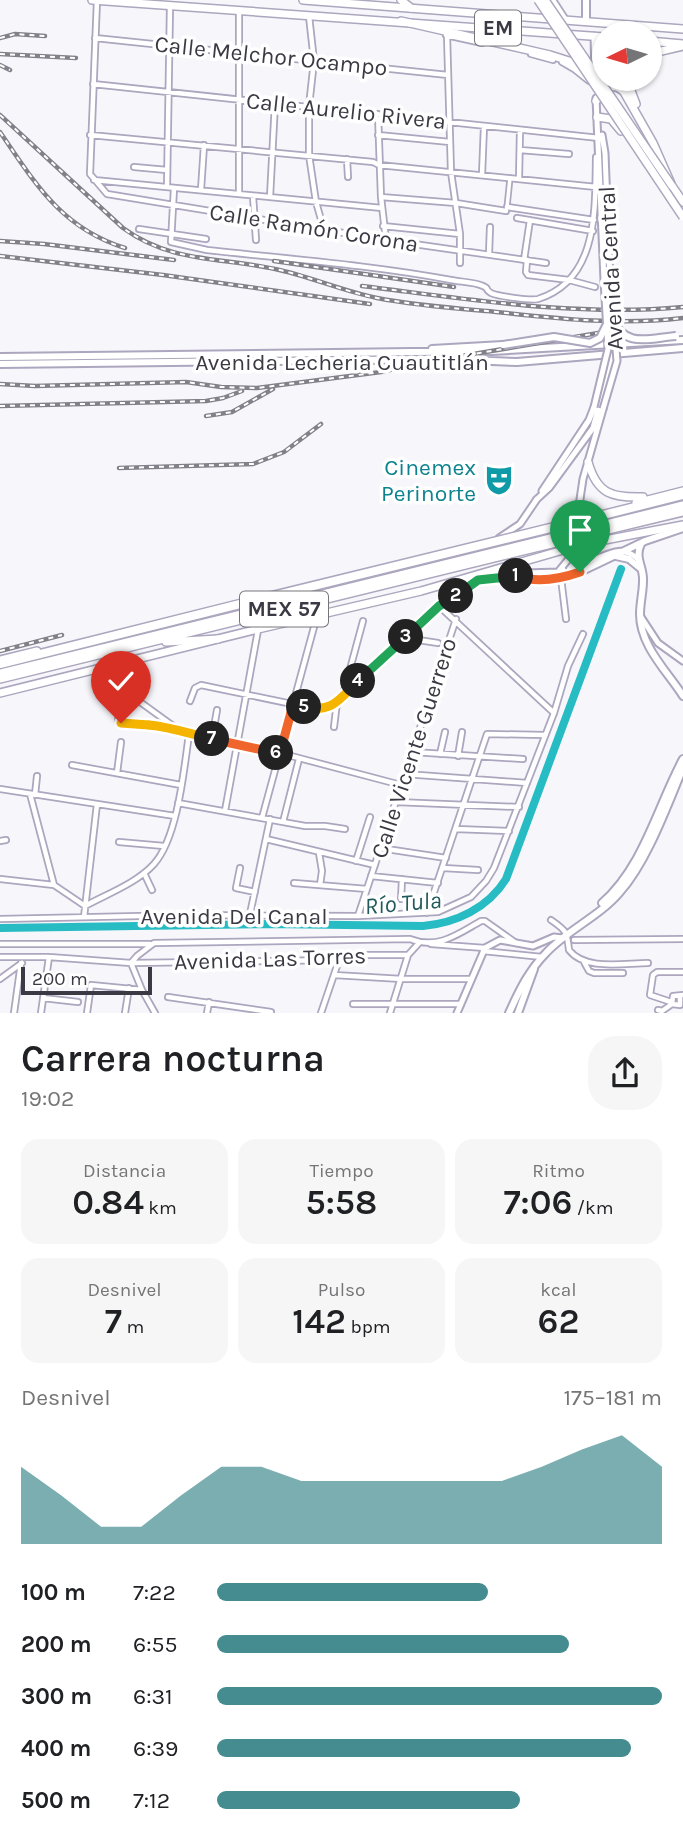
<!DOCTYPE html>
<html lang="es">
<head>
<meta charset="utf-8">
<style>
  body { margin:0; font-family:Karla,sans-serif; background:#f6f6f6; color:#202124; height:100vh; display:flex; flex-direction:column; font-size:26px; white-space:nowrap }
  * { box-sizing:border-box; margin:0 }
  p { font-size:23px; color:#757577 }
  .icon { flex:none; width:38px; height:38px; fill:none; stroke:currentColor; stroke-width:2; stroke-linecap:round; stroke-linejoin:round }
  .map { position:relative; height:1013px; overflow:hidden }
  .sheet { display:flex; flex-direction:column; background:#fff; flex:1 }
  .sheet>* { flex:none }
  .needle { width:46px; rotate:265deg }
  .controls { position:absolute; left:592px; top:21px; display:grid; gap:14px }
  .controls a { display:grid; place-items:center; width:70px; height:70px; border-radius:50%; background:#fff; box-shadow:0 2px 5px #0004; font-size:35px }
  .scale { position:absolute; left:21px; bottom:18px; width:131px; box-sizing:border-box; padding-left:7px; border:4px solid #3b3943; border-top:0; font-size:19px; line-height:24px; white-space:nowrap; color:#3b3943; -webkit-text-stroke:5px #fff; paint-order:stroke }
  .pin { position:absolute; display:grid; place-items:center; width:60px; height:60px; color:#fff; margin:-72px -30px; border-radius:50% 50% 50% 0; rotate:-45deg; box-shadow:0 0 7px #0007 }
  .pin .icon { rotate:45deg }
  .km { position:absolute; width:35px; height:35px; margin:-18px; border-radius:50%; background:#222; color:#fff; font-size:19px; line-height:35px; text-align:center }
  .round { display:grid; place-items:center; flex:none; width:74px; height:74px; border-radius:28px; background:#f6f6f6 }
  .head { display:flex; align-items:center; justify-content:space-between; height:119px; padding:0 21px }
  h1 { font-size:38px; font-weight:600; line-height:52px }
  .metrics { display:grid; grid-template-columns:repeat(3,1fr); gap:10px; height:119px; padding:7px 21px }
  .metrics div { display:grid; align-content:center; border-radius:18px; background:#f6f6f6; text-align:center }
  .metrics b { font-size:35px; font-weight:600 }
  .metrics small { font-size:19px; font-weight:400 }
  .metrics p { font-size:19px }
  .chart { height:196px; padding:14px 21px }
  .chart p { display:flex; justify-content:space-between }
  .chart svg { width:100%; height:126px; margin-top:7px; fill:#448c90; opacity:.7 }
  ul { padding:0 21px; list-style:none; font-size:23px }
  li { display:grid; grid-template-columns:112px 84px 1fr; align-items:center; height:52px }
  li i { height:18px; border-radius:9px; background:#448c90 }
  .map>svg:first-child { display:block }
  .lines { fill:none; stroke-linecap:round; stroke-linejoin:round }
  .river { stroke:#27bcc3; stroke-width:8 }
  .pedestrian-casing { stroke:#aca6be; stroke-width:7 }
  .minor-casing { stroke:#aca6be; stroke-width:8 }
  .tertiary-casing { stroke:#aca6be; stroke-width:9 }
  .secondary-casing { stroke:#aca6be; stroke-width:10 }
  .primary-casing { stroke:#aca6be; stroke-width:10 }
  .trunk-casing { stroke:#aca6be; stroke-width:10 }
  .motorway-casing { stroke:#aca6be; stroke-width:11 }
  .pedestrian { stroke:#fff; stroke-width:3.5 }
  .minor { stroke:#fff; stroke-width:4.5 }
  .tertiary { stroke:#fff; stroke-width:5 }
  .secondary { stroke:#fff; stroke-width:6 }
  .primary { stroke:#fff; stroke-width:7 }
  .trunk { stroke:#fff; stroke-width:7 }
  .motorway { stroke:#fff; stroke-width:8 }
  .rail-casing { stroke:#828088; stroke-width:4.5 }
  .rail { stroke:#fff; stroke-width:2; stroke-dasharray:5; stroke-linecap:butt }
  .tertiary-bridge-casing { stroke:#aca6be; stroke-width:9; stroke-linecap:butt }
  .secondary-bridge-casing { stroke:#aca6be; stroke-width:10; stroke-linecap:butt }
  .primary-bridge-casing { stroke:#aca6be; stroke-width:10; stroke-linecap:butt }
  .trunk-bridge-casing { stroke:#aca6be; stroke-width:10; stroke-linecap:butt }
  .motorway-bridge-casing { stroke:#aca6be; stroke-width:11; stroke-linecap:butt }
  .tertiary-bridge { stroke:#fff; stroke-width:5 }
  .secondary-bridge { stroke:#fff; stroke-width:6 }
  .primary-bridge { stroke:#fff; stroke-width:7 }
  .trunk-bridge { stroke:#fff; stroke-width:7 }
  .motorway-bridge { stroke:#fff; stroke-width:8 }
  .split-1-casing { stroke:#fff; stroke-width:14 }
  .split-2-casing { stroke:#fff; stroke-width:14 }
  .split-3-casing { stroke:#fff; stroke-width:14 }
  .split-4-casing { stroke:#fff; stroke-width:14 }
  .split-5-casing { stroke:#fff; stroke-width:14 }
  .split-6-casing { stroke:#fff; stroke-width:14 }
  .split-7-casing { stroke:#fff; stroke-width:14 }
  .split-8-casing { stroke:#fff; stroke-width:14 }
  .split-9-casing { stroke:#fff; stroke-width:14 }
  .split-1 { stroke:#f0652b; stroke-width:9 }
  .split-2 { stroke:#22a559; stroke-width:9 }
  .split-3 { stroke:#22a559; stroke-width:9 }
  .split-4 { stroke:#22a559; stroke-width:9 }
  .split-5 { stroke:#f5b400; stroke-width:9 }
  .split-6 { stroke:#f0652b; stroke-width:9 }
  .split-7 { stroke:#f0652b; stroke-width:9 }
  .split-8 { stroke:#f5b400; stroke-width:9 }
  .split-9 { stroke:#f5b400; stroke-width:9 }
  .labels { text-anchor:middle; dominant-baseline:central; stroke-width:7; stroke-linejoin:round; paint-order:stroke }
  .shield { fill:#fff; stroke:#76747b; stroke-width:2 }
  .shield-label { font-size:21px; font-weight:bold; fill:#3b3943 }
  .street-label { font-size:23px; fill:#3b3943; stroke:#fff }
  .culture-label { font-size:23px; fill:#0d838f; stroke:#fff; text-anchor:end }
  .water-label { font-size:24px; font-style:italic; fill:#215a5c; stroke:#fff }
</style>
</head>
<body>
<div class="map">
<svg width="683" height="1013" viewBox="0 0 683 1013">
  <rect width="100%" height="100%" fill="#f7f6fb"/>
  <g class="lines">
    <path class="river" d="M 0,928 L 269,924 L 423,926 C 456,923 488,908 506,879 L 621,569"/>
    <g class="pedestrian-casing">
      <path id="pedestrian" d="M 507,207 L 510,178"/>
    </g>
    <g class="minor-casing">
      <path id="minor" d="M 97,0 L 90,174 L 107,194 L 386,240 L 546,263
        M 553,0 L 566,20
        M 309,16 L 314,61 L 309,106 L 309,155 L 316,202 L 324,230
        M 446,35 L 482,43
        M 447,35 L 451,172 L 460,234 L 460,263
        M 95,38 L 448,75
        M 531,54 L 553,60
        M 562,62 L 574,69 L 589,81
        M 93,84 L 599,138
        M 378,114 L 381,197 L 386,240
        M 90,135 L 373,162 L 379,165 L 596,187
        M 378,135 L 450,142
        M 520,150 L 569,154
        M 347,159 L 348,177
        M 134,167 L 167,170
        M 482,175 L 484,126
        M 519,179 L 520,130
        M 94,180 L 382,208
        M 167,187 L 170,6
        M 174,188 L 171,242 L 207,250 C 288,259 371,265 451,280 C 461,282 474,282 483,286 C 490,289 484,289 491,293 C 497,296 531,301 538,299 C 599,280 595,208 596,157
        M 201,190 L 204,145
        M 239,194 L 239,10
        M 253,196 L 256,240
        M 270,197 L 275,103
        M 381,197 L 456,203 L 506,211
        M 507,207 L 594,220
        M 517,218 L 593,231
        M 383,226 L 460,234
        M 139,229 L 206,239
        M 489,254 L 490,227
        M 524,260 L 530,220
        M 527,260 L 526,272 L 528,275 L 569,280 L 595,287
        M 563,569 L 561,578 L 566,619
        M 439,606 L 554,713
        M 405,638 L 438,643
        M 96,670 L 176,728 L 189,734 L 280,753 L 401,785
        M 121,689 L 118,721 L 175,728
        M 343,695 L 363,621
        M 190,701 L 195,688 L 201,685 L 316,709 L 330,707 L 439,606 L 475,582
        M 334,727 L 337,702
        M 212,739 L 217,710
        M 413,752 L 523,759
        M 440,754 L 445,732
        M 458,756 L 462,732
        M 72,765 L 181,785
        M 117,773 L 121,742
        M 405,774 L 527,783
        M 0,789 L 175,816
        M 30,794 L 54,885
        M 35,795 L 37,776
        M 396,802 L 519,807
        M 178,803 L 305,826 L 325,826 L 345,829
        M 225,811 L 258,630
        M 262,818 L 317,616
        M 283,822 L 299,759
        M 456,829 L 509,831
        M 266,839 L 375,865
        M 0,841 L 6,840
        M 119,842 L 164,846
        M 380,848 L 446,858
        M 319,853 L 322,871 L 320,885
        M 356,861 L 370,817
        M 240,868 L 236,888 L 255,892
        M 443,868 L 478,870
        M 144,873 L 152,890
        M 371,876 L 438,883
        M 0,879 L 54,885 L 85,906 C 107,894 137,883 154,864 C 178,837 184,769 189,734
        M 294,883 L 367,889
        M 401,899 L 402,879
        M 427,913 L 487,734 L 545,735
        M 250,914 L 270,819
        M 358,916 L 456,619
        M 84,917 L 97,804
        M 0,919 L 186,915 L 358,916 L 438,912 L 471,897 L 486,881 L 494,868 L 554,713 L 568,666 L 583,634
        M 551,920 C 567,931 567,932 569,950 C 585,971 624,963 648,963
        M 574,940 L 683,939
        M 0,944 L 150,944
        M 431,944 L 485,948
        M 483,951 L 542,957
        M 0,957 L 49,957 L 131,963 L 339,960 L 361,955 L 408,955
        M 584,962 L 589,971 L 594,973 L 623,973
        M 334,975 L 402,979 L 471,979
        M 0,979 L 22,963
        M 168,997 L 271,1012
        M 680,997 L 680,1005 L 672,1004 L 673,996 L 683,995
        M 43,998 L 78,1002
        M 671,1002 L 650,995 L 653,975 L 657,972 L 683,972
        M 353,1004 L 461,1004
        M 658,1010 L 662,1011 L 672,1004
        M 14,1013 L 21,963
        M 41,1013 L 49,957
        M 87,1013 L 91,985 L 142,990
        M 125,1013 L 129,988
        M 155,1013 L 142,990 L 131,963 L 137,956 L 154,943 L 410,939 C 438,950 458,934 481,921 L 485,921 L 516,943
        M 207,1013 L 209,1002
        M 321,1013 L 339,960
        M 390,1013 L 408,955 L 419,943"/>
    </g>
    <g class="tertiary-casing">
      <path id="tertiary" d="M 594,36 L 595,74
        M 596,98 L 604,280
        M 602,135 L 605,153 L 610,281
        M 542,491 L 589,420 L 594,407
        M 536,500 L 549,488 L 593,428 L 613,354 L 613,345
        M 575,533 L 583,479 L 603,409
        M 499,538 L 520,524 L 537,499
        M 571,556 L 584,563 C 605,558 618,542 638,559
        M 515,576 L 525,573 L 558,572 L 571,556 L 573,547
        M 641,617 L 658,643 L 683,661
        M 457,1013 L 485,948 L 500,940 L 533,946 L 554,937 L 563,938"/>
    </g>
    <g class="secondary-casing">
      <path id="secondary" d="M 586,21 L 586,0
        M 432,349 L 503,345
        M 0,357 L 492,351 L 683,340
        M 0,364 L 443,359 L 517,362 L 683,348
        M 641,544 C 634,558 644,567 643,581 C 643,592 640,603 640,614 C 640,646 667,671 683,696
        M 616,556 L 629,559 L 640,568
        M 454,585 L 515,576 L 538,580 L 561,578 L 580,572 L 645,541 L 683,528
        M 602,903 C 644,866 657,807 683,759
        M 509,1013 C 519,991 529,970 546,953 C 567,930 599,917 620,892 C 647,862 667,806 683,768
        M 518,1013 L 534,969"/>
    </g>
    <g class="primary-casing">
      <path id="primary" d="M 92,0 L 604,37
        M 303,0 L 683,29
        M 649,41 L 683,44
        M 588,462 C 597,494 612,498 643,497
        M 636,503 L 683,491
        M 584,544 L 683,525
        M 0,660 L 37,651
        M 0,693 L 258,629 L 421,591 L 570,548"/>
    </g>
    <g class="trunk-casing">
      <path id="trunk" d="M 401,0 L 411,8
        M 401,21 L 550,55 L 569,61 L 585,72
        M 649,54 L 683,46
        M 630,79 L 630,88 L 636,104
        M 596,101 C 603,90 611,80 624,92 L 653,143 L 672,186 L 683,202
        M 597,117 L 611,119 L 621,131
        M 582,530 L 683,505
        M 583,536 L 683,512
        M 166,642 L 218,639
        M 0,673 L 567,534
        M 0,679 L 568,540"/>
    </g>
    <g class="motorway-casing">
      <path id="motorway" d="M 595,517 L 683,495
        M 0,664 L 248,602"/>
    </g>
    <use href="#pedestrian" class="pedestrian"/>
    <use href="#minor" class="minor"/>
    <use href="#tertiary" class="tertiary"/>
    <use href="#secondary" class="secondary"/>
    <use href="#primary" class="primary"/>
    <use href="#trunk" class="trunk"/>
    <use href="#motorway" class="motorway"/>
    <g class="rail-casing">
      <path id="rail" d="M 0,38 L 15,34 L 45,36
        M 0,54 L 76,58
        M 0,65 L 10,70
        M 0,115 L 123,228 C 171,263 220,257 275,269 C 309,276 342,291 377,298 C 413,305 451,308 487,311 C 554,318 616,326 683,318
        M 0,132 C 35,183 61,228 125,248
        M 0,241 L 44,244 L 174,260
        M 0,256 L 163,275 L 370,304
        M 274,261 L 454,287
        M 362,286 C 468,299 576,317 683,307
        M 0,384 L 35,386 L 186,382 L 221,387 L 257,388 L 381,372 L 420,363 L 616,330
        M 0,406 L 206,401 L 223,398 L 242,391
        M 206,416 L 232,412 L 273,389
        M 119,468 L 253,464 L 284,452 L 321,424
        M 0,651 L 62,635"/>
    </g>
    <use href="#rail" class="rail"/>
    <g class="tertiary-bridge-casing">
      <path id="tertiary-bridge" d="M 594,407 L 608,349 L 604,280
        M 603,409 L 617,361 L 610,281"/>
    </g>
    <g class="secondary-bridge-casing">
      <path id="secondary-bridge" d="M 612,318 C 625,349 649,338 676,336
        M 503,345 L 554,337 L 590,343 L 600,338 L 607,324"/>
    </g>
    <g class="primary-bridge-casing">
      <path id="primary-bridge" d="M 570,548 L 584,544"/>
    </g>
    <g class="trunk-bridge-casing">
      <path id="trunk-bridge" d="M 538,0 L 683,217
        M 545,0 L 672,186
        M 567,534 L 582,530
        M 568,540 L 583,536"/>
    </g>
    <g class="motorway-bridge-casing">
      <path id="motorway-bridge" d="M 248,602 L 595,517"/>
    </g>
    <use href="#tertiary-bridge" class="tertiary-bridge"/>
    <use href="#secondary-bridge" class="secondary-bridge"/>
    <use href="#primary-bridge" class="primary-bridge"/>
    <use href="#trunk-bridge" class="trunk-bridge"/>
    <use href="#motorway-bridge" class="motorway-bridge"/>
  </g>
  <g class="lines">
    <g class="split-1-casing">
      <path id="split-1" d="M 516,576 C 537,583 560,579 580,572"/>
    </g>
    <g class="split-2-casing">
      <path id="split-2" d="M 456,596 L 478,580 L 516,576"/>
    </g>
    <g class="split-3-casing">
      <path id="split-3" d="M 406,637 L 439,606 L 456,596"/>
    </g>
    <g class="split-4-casing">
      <path id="split-4" d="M 358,681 L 406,637"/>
    </g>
    <g class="split-5-casing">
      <path id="split-5" d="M 304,707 C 332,713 339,700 358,681"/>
    </g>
    <g class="split-6-casing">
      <path id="split-6" d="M 276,753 L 280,753 L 293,705 L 304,707"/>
    </g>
    <g class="split-7-casing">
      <path id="split-7" d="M 212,739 L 276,753"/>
    </g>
    <g class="split-8-casing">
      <path id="split-8" d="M 149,725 C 171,727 190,734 212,739"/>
    </g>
    <g class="split-9-casing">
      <path id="split-9" d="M 121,723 L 149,725"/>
    </g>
    <use href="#split-1" class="split-1"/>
    <use href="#split-2" class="split-2"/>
    <use href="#split-3" class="split-3"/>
    <use href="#split-4" class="split-4"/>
    <use href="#split-5" class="split-5"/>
    <use href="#split-6" class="split-6"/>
    <use href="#split-7" class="split-7"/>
    <use href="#split-8" class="split-8"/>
    <use href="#split-9" class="split-9"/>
  </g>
  <defs>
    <g id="theatre-bare" transform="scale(2.415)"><path d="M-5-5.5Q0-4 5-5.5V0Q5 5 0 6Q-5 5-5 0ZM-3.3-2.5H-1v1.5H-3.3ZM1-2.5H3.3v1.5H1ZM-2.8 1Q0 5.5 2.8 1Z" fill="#0f9aa8" stroke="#fff" stroke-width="2.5" paint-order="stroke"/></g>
  </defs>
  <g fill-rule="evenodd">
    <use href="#theatre-bare" x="499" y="480"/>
  </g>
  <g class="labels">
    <g class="shield">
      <rect x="475" y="10.5" width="46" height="35" rx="5"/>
      <rect x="240" y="591.5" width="88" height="35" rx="5"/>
    </g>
    <g class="shield-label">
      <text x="498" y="28">EM</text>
      <text x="284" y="609">MEX 57</text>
    </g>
    <g class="street-label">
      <text transform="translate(271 56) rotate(6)">Calle Melchor Ocampo</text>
      <text transform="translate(346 111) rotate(6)">Calle Aurelio Rivera</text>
      <text transform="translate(314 228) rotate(9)">Calle Ramón Corona</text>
      <text transform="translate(611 268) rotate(-93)">Avenida Central</text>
      <text x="342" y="362">Avenida Lecheria Cuautitlán</text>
      <text transform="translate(414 748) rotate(-72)">Calle Vicente Guerrero</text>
      <text x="234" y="916">Avenida Del Canal</text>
      <text transform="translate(270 959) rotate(-2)">Avenida Las Torres</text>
    </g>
    <g class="culture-label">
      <text x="476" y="467">Cinemex<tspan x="476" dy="26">Perinorte</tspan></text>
    </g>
    <g class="water-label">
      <text transform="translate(403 903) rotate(-5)">Río Tula</text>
    </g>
  </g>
</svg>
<div class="controls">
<a><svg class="needle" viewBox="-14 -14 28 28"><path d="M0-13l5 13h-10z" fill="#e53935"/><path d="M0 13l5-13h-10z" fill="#757577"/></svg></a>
</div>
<div class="scale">200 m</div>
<div class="pin" style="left:580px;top:572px;background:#1e9e55"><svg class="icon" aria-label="arrive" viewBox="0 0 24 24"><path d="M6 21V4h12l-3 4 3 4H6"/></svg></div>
<div class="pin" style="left:121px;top:723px;background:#d93025"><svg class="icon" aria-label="check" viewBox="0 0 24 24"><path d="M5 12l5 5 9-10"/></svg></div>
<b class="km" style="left:516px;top:576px">1</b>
<b class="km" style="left:456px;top:596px">2</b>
<b class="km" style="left:406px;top:637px">3</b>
<b class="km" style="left:358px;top:681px">4</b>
<b class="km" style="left:304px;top:707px">5</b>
<b class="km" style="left:276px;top:753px">6</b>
<b class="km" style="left:212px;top:739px">7</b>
</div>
<section class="sheet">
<div class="head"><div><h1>Carrera nocturna</h1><p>19:02</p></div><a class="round"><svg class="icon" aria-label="share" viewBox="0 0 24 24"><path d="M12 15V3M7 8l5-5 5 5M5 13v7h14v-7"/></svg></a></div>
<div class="metrics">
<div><p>Distancia</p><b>0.84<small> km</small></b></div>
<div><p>Tiempo</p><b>5:58</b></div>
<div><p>Ritmo</p><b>7:06<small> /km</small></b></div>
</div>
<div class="metrics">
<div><p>Desnivel</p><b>7<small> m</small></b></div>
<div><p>Pulso</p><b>142<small> bpm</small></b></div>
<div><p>kcal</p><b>62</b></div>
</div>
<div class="chart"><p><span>Desnivel</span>175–181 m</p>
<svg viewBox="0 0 160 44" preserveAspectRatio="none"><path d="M0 44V17L10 27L20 38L30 38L40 27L50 17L60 17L70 22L80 22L90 22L100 22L110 22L120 22L130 17L140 11L150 6L160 17V44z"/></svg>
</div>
<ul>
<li><b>100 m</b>7:22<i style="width:61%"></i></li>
<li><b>200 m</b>6:55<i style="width:79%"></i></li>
<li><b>300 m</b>6:31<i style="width:100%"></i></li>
<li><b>400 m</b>6:39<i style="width:93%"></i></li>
<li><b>500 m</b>7:12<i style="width:68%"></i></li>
</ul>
</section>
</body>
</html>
